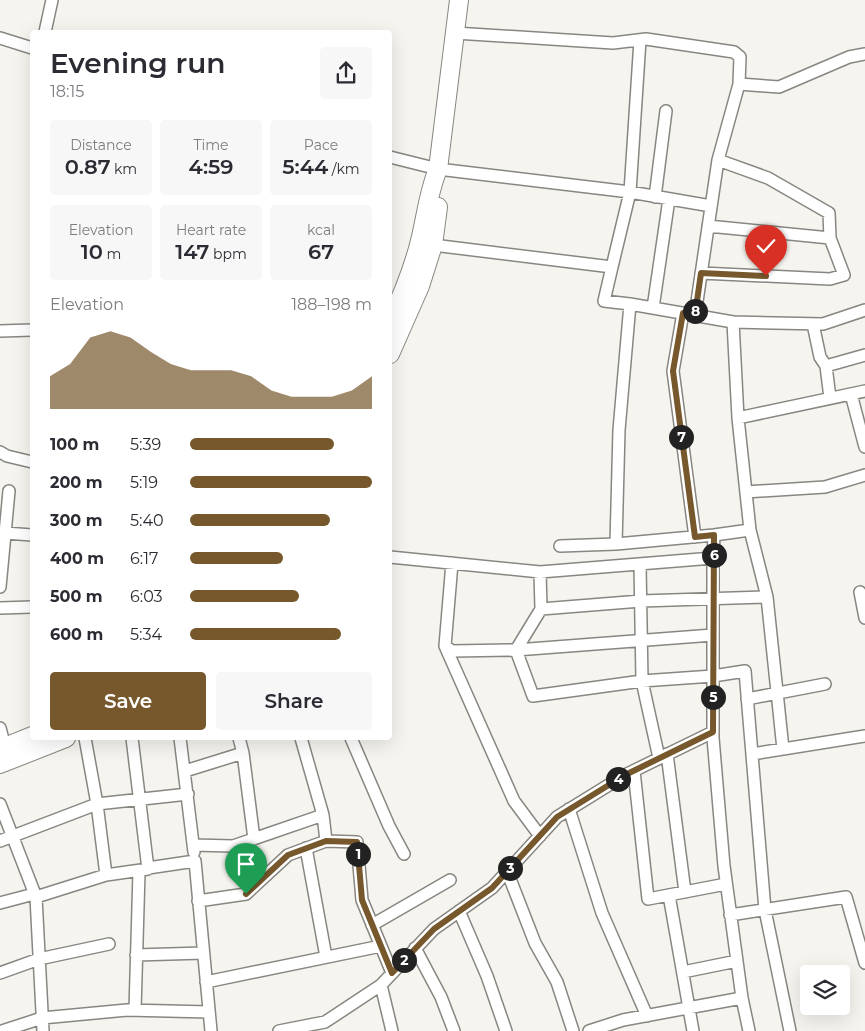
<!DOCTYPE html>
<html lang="en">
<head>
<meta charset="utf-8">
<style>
  body { margin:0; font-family:Montserrat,sans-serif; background:#f7f7f7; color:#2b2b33; height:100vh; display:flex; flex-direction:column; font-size:19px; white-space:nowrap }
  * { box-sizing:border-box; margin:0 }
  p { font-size:16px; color:#7c7c81 }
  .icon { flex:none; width:28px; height:28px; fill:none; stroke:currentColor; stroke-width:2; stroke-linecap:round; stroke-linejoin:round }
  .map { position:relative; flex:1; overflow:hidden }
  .panel { position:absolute; left:30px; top:30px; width:362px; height:710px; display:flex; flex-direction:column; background:#fff; border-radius:5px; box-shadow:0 5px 20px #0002 }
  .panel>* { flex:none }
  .tools { position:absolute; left:800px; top:965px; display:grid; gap:10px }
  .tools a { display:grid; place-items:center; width:50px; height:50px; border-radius:5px; background:#fff; box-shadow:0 5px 20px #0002; font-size:25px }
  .pin { position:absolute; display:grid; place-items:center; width:42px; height:42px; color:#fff; margin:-51px -21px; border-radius:50% 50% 50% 0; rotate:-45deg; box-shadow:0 0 5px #0007 }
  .pin .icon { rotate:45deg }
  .km { position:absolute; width:25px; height:25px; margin:-12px; border-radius:50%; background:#222; color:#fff; font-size:14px; line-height:25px; text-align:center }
  .round { display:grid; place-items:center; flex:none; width:52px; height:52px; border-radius:5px; background:#f7f7f7 }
  .summary { display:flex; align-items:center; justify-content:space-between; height:85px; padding:0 20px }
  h1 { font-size:28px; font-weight:600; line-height:38px }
  .metrics { display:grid; grid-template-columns:repeat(3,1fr); gap:8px; height:85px; padding:5px 20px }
  .metrics div { display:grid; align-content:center; border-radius:5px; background:#f7f7f7; text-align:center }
  .metrics b { font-size:21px; font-weight:600 }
  .metrics small { font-size:14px; font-weight:400 }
  .metrics p { font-size:14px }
  .chart { height:140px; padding:10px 20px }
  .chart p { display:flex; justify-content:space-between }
  .chart svg { width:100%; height:90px; margin-top:5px; fill:#76582c; opacity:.7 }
  .primary-button { display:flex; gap:10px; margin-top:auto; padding:10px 20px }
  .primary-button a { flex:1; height:58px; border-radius:5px; background:#76582c; color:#fff; font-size:20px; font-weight:600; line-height:58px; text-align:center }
  .primary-button a+a { background:#f7f7f7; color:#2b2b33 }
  ul { padding:0 20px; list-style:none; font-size:16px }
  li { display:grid; grid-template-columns:80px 60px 1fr; align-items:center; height:38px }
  li i { height:12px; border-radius:6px; background:#76582c }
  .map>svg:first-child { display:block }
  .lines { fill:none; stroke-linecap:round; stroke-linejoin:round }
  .street-casing { stroke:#888681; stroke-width:14 }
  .primary-casing { stroke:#888681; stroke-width:20 }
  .street { stroke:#fff; stroke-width:11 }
  .primary { stroke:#fff; stroke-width:18 }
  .route-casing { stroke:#fff; stroke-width:10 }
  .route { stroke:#76582c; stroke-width:6 }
</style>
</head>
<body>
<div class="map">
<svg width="865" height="1031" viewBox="0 0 865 1031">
  <rect width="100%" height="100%" fill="#f6f4ef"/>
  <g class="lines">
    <g class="street-casing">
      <path id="street" d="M 45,32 L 52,0
        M 455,33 L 613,43 L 646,39 L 734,52 L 740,57 L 739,84 L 779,87 L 849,57 L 865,54
        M 0,38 L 32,48
        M 390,157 L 438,169 L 630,192 L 711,206
        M 655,197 L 666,111
        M 708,226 L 830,238
        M 433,245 L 612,267 L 604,301 L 630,304 L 733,322 L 738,418 L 865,391
        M 612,267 L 630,192 L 640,40
        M 701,273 L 830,279 L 844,275 L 830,238 L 829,213 L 768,178 L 718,160
        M 653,308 L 669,199
        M 683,313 L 673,371 L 695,537
        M 695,315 L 718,160 L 739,84
        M 733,322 L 823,324 L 865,310
        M 813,324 L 820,357 L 826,366 L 830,398
        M 0,331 L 32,330
        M 826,366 L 865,355
        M 851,394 L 865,447
        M 0,452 L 7,456 L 32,462
        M 746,492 L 825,487 L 865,475
        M 750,530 L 767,597
        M 5,533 L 32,535
        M 616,544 L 714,535
        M 560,546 L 616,544 L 619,430 L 630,304
        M 390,557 L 540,572 L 713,558 L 713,738 L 724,866 L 742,998
        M 713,558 L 714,535 L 750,530 L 738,418
        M 452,563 L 445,646 L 514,801 L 540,836
        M 640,565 L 642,681 L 659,758
        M 0,587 L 9,491
        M 860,592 L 865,618
        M 0,608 L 32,607
        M 541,609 L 641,601 L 767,597 L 783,749
        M 445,646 L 452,651 L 516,650 L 713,635
        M 516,650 L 533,696 L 642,681 L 713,676 L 745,671 L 765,910 L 790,1031
        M 516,650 L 541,609 L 540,572
        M 747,699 L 825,684
        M 0,728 L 5,747
        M 180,738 L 194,852
        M 239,738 L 243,753 L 254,839
        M 351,738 L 389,826 L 404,854
        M 667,754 L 685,892
        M 752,754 L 865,736
        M 185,771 L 243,753
        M 634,771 L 648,899 L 726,884
        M 0,804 L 36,897 L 43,1031
        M 569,809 L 602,913 L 647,1016
        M 323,815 L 326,841 L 357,842 L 362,900 L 392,973
        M 0,841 L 97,804 L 85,738
        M 193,845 L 233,846 L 323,815 L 301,738
        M 306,848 L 326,957
        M 148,868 L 195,861 L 211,1031
        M 507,871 L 535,943 L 557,982 L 573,1031
        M 106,875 L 97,804 L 188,794
        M 669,895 L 693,1031
        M 36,897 L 106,875 L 148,869 L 132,738
        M 198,901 L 246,894 L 288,855 L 326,841
        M 0,903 L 34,894
        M 459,911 L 487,976 L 506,1031
        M 730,915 L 846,897 L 865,963
        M 372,925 L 450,880
        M 415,948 L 441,997 L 454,1031
        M 136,955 L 203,953
        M 683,972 L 737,961
        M 0,973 L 39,959 L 109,944
        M 206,982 L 381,946
        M 381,985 L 392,1031
        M 135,1010 L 139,872
        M 2,1031 L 42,1018 L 127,1010 L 209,1012
        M 279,1031 L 325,1022 L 381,985 L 434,929 L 492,888 L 557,817 L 625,775 L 713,732
        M 589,1031 L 623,1020 L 742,998 L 749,1031"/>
    </g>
    <g class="primary-casing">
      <path id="primary" d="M 390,322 C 402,296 413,269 420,241 C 426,217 428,193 438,169 L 459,0
        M 390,354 L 420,286 L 433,245 L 438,207
        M 0,749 L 32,736
        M 0,764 L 66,738"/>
    </g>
    <use href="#street" class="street"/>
    <use href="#primary" class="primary"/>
  </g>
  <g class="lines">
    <g class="route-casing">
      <path id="route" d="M 246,894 L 288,855 L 326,841 L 357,842 L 362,900 L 392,973 L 434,929 L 492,888 L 557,817 L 625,775 L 713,732 L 714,535 L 695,537 L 673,371 L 683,313 L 695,315 L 701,273 L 766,276"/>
    </g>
    <use href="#route" class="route"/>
  </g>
</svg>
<div class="tools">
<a><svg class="icon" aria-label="layers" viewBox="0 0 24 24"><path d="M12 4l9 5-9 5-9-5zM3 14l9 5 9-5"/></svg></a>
</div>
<div class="pin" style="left:246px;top:894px;background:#1e9e55"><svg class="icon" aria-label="arrive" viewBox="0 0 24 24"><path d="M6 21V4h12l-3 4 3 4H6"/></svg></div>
<div class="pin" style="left:766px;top:276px;background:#d93025"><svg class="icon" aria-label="check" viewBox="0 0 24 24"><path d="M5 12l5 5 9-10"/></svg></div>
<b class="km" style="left:358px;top:854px">1</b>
<b class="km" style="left:404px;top:960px">2</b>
<b class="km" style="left:510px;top:868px">3</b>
<b class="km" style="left:618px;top:779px">4</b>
<b class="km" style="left:713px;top:697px">5</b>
<b class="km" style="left:714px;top:555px">6</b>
<b class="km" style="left:681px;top:437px">7</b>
<b class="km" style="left:695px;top:311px">8</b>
<section class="panel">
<div class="summary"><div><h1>Evening run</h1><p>18:15</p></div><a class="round"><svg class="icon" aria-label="share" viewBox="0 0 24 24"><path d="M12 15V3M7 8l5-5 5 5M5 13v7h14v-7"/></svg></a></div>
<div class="metrics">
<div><p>Distance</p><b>0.87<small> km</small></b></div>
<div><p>Time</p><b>4:59</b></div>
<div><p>Pace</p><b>5:44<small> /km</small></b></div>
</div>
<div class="metrics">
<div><p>Elevation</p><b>10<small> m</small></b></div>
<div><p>Heart rate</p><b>147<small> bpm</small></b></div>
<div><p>kcal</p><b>67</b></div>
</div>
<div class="chart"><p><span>Elevation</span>188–198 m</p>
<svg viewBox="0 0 160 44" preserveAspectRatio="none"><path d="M0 44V28L10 22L20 9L30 6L40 9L50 16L60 22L70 25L80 25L90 25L100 28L110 35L120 38L130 38L140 38L150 35L160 28V44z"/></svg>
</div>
<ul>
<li><b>100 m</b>5:39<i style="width:79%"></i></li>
<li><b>200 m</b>5:19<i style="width:100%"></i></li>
<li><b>300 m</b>5:40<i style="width:77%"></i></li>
<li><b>400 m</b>6:17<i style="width:51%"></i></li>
<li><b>500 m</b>6:03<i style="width:60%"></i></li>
<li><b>600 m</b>5:34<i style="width:83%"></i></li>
</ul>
<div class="primary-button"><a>Save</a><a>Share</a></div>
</section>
</div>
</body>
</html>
